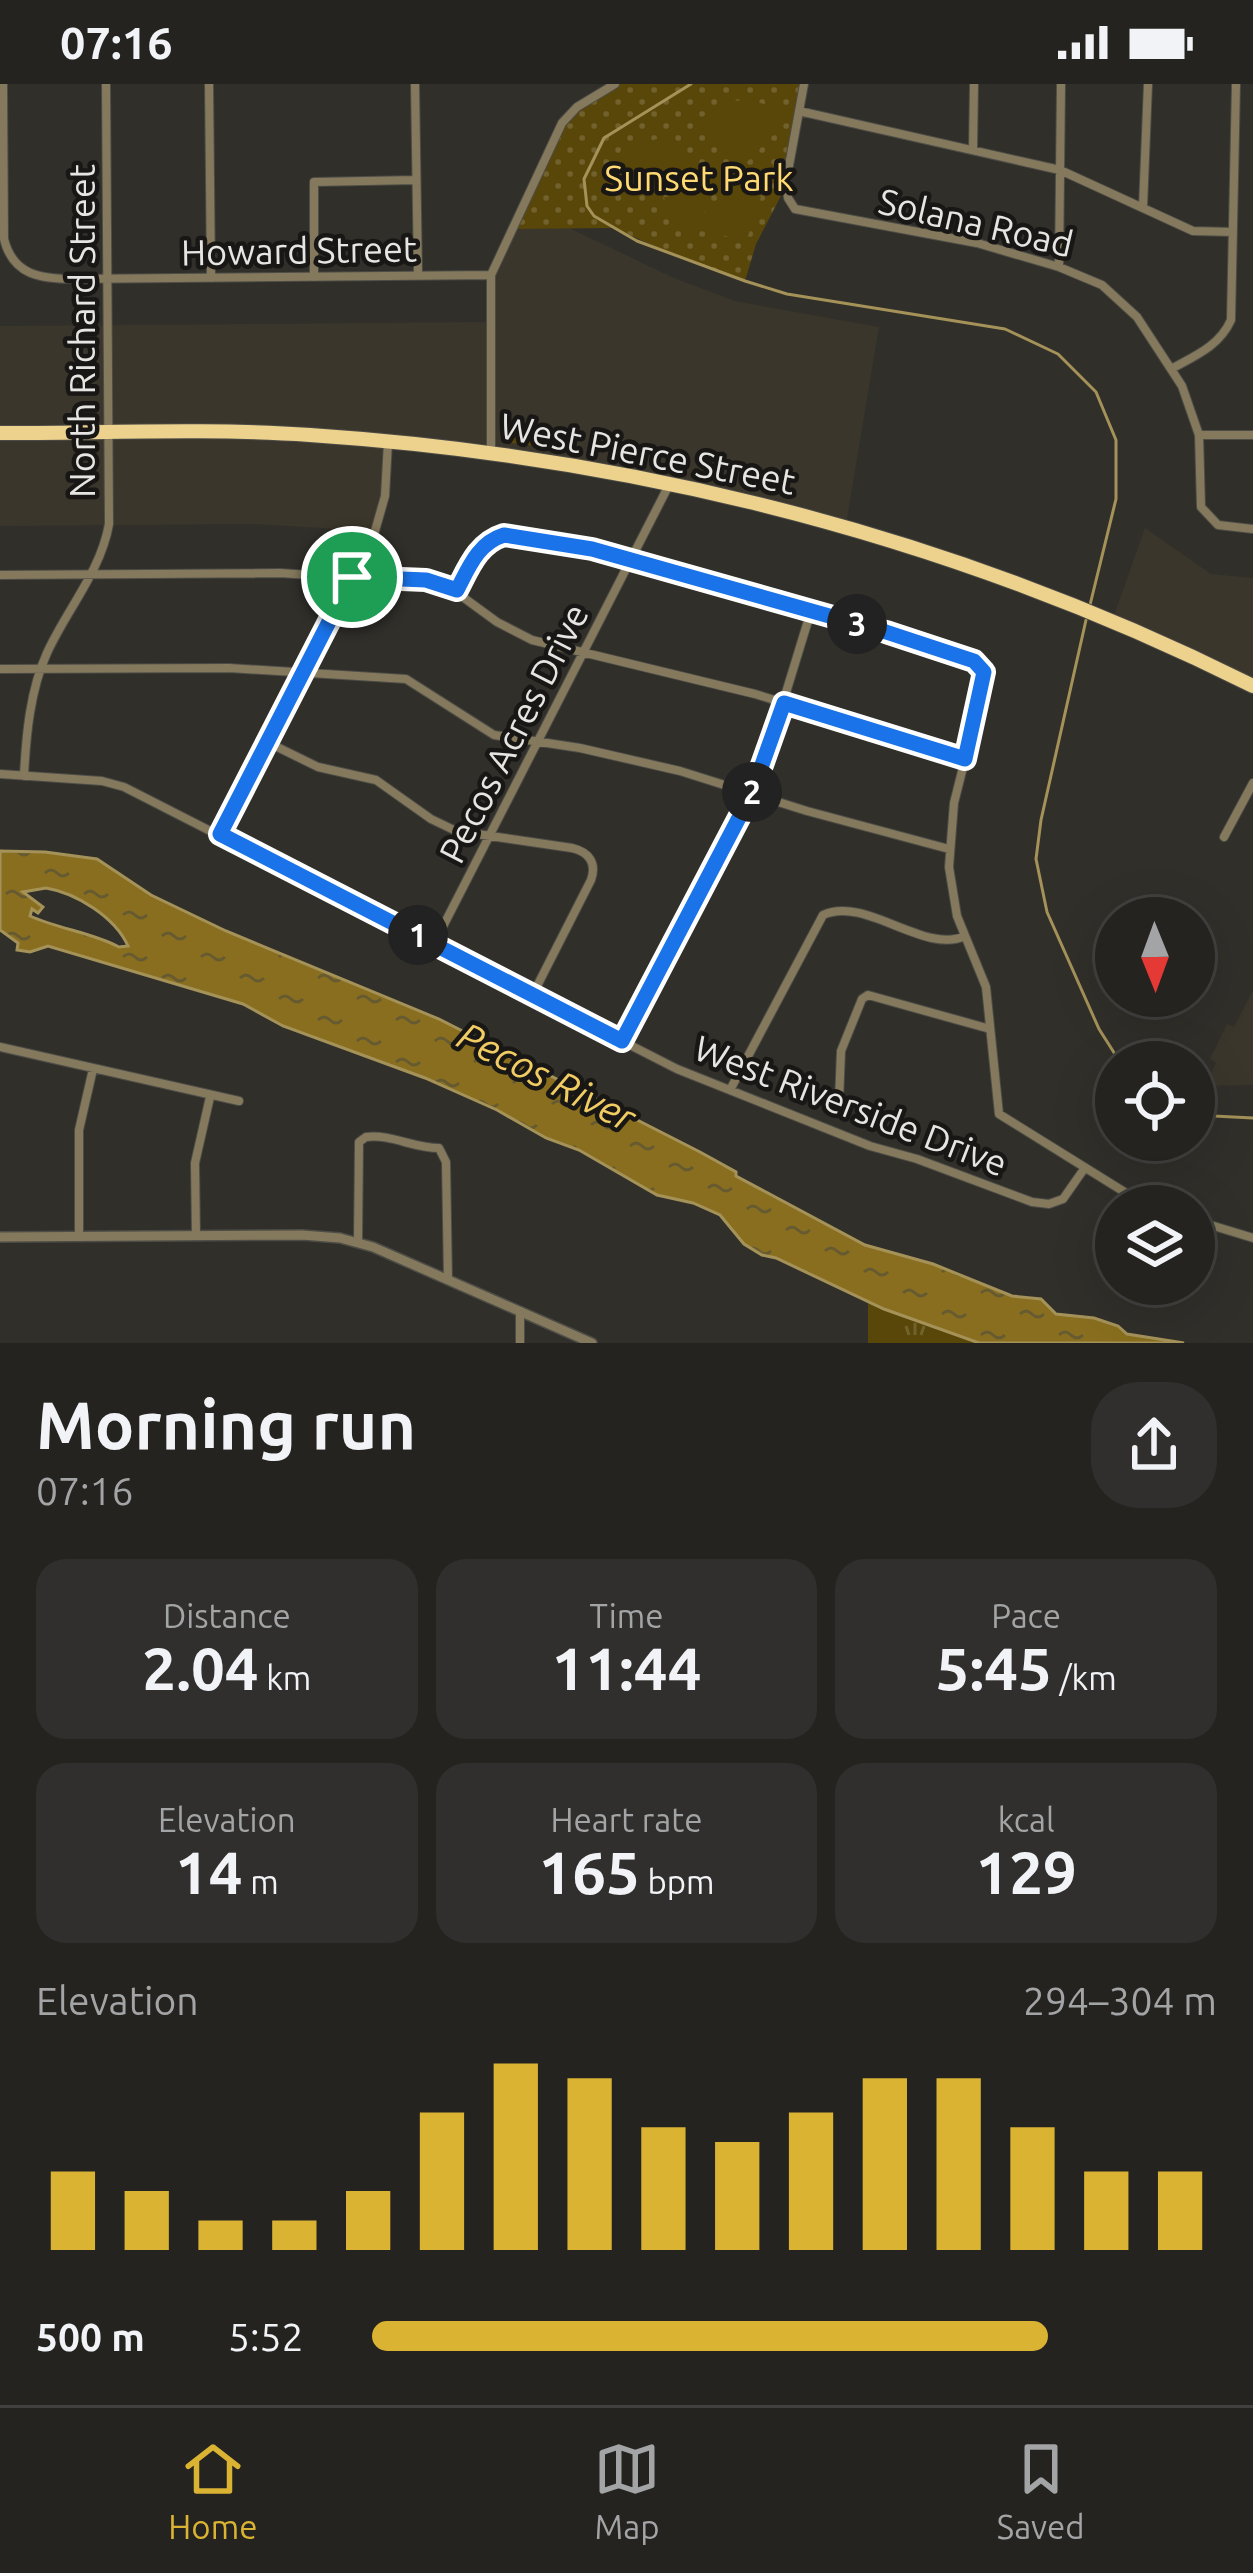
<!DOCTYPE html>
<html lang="en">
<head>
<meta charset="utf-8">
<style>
  body { margin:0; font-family:Ubuntu,sans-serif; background:#302f2d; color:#f1f3f6; height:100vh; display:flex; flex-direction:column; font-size:45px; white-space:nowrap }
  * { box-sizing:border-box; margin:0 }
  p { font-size:39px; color:#a3a4a5 }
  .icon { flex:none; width:66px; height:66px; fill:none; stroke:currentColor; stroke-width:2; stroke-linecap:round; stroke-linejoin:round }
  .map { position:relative; height:1259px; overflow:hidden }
  .side { display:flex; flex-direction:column; background:#242320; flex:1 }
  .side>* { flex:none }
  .needle { width:78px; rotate:179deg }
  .tools { position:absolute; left:1095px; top:813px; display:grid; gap:24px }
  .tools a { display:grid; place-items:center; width:120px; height:120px; border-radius:50%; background:#242320; box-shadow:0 12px 48px #0002,0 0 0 3px #41403e; font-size:60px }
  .pin { position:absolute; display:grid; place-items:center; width:102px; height:102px; color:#fff; margin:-51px; border:6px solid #fff; border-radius:50%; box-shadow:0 3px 12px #0007 }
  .km { position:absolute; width:60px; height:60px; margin:-30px; border-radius:50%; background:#222; color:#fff; font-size:33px; line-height:60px; text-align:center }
  .round { display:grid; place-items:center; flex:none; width:126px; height:126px; border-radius:48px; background:#302f2d }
  .summary { display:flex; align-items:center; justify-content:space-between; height:204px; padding:0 36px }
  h1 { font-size:66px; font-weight:700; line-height:90px }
  .metrics { display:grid; grid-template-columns:repeat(3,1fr); gap:18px; height:204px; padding:12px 36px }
  .metrics div { display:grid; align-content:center; border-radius:30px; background:#302f2d; text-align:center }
  .metrics b { font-size:60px; font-weight:700 }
  .metrics small { font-size:33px; font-weight:400 }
  .metrics p { font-size:33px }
  .chart { height:336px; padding:24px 36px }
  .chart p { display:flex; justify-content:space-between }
  .chart svg { width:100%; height:216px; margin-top:12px; stroke:#dab333; stroke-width:6 }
  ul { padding:0 36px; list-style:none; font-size:39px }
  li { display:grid; grid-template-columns:192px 144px 1fr; align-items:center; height:90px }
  li i { height:30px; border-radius:15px; background:#dab333 }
  .status { display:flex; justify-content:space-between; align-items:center; height:84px; padding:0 60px; background:#242320; direction:ltr }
  .status svg { height:33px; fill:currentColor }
  .tabs { display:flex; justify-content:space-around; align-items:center; height:168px; border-top:3px solid #41403e; background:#242320; font-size:33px; color:#a3a4a5 }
  .tabs a { display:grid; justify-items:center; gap:6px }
  .tabs .current { color:#dab333 }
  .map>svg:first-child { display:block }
  .built { fill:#3a362b }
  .grass { fill:url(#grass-tufts) }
  .park { fill:url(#park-dots) }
  .garden { fill:#59470a }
  .water { fill:url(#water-ripples); stroke:#a49259; stroke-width:3; fill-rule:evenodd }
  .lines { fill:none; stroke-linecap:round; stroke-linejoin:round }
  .stream { stroke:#a49259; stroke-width:3 }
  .minor-casing { stroke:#4d4c47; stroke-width:10 }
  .tertiary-casing { stroke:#4d4c47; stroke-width:12 }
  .trunk-casing { stroke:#4d4c47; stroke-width:16 }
  .minor { stroke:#84795c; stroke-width:8 }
  .tertiary { stroke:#84795c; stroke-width:9 }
  .trunk { stroke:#ecd28d; stroke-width:14 }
  .route-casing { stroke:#fff; stroke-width:24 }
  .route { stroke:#1a73e8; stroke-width:15 }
  .labels { text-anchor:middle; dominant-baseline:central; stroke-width:9; stroke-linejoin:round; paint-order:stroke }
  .park-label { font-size:36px; fill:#ffda72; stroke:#181715 }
  .street-label { font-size:36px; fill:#e6e5e2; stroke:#181715 }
  .water-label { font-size:39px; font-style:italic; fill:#f0cc63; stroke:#181715 }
</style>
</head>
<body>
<div class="status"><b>07:16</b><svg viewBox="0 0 49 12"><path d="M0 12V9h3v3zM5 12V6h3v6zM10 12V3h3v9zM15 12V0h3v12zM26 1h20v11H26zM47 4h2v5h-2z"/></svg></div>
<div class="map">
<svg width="1253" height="1259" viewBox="0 0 1253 1259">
  <defs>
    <pattern id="grass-tufts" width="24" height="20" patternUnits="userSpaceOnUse" patternTransform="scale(3)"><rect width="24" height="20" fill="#59470a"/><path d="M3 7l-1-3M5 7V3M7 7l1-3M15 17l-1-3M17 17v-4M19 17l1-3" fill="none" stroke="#71612d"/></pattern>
    <pattern id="park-dots" width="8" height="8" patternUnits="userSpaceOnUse" patternTransform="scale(3)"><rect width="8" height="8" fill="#59470a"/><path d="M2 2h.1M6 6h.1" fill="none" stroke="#71612d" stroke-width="1.8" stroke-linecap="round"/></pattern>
    <pattern id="water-ripples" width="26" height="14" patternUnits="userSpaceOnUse" patternTransform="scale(3)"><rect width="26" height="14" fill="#886e1e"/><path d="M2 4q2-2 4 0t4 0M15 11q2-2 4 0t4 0" fill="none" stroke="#665a31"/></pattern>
  </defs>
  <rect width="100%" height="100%" fill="#302f2a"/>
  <path class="built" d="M 569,144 L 674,194 L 735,217 L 879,243 L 846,441 L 716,408 L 389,356 L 386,397 L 375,447 L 254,440 L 0,442 L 0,242 L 490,238 L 490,197 L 511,145 Z
    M 1145,444 L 1211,490 L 1253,494 L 1253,602 L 1112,537 Z
    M 1253,906 L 1253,1001 L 1205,1002 L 1216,979 L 1210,975 L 1227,940 L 1234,943 Z"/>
  <path class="grass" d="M 500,331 L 510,339 C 526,336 544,341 558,346 L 556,360 L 551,364 L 504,358 L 500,353 Z
    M 868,1218 L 968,1253 L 979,1259 L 868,1259 Z"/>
  <path class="park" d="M 615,0 L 804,0 L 785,104 L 756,160 L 745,197 L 683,175 L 614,144 L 511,145 L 556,50 L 577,23 Z"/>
  <path class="garden" d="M 746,15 L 778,24 L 790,34 L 742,83 L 698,36 L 721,20 Z
    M 669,51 L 676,56 L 691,102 C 659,114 632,98 620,67 Z
    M 745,108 L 761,113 L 748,152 L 740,155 L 703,147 C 708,122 718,109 745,108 Z
    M 703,110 L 708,116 L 698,149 L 668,135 L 664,113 Z"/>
  <path class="water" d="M 0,767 L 45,768 L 97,775 L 151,811 L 226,847 L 439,935 L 700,1068 L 736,1088 L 736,1092 L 865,1161 L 933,1180 L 1012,1212 L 1041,1215 L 1056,1230 L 1094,1234 L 1118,1242 L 1127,1250 L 1184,1259 L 979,1259 L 884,1225 L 776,1174 L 762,1171 L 744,1160 L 720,1131 L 693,1119 L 657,1111 L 579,1066 L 546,1054 L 497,1026 L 425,994 L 283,942 L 243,920 L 48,862 L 30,868 L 17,866 L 18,859 L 0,846 ZM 46,804 C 76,809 115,833 128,862 L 119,863 C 93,849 59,845 30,832 L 32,825 L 38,829 L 43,823 L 23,808 Z"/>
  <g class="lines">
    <path class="stream" d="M 691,0 L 604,54 L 584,95 L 587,122 L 594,132 L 637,157 L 745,197 L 787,210 L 1005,245 L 1058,270 L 1096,308 L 1116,356 L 1116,415 L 1090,521
      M 1086,536 L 1041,736 L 1036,775 L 1047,828 L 1099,945 L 1120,978
      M 1194,1031 L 1253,1034"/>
    <g class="minor-casing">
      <path id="minor" d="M 3,0 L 4,155 C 13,192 42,195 74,195 L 491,191
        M 209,0 L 211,194
        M 415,0 L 418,190
        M 804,0 L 786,98 L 788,114 L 795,125 L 977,159 L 1059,183 L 1102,201 L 1137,233 L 1182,302 L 1199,351 L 1201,423 L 1218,441 L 1253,445
        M 799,27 L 1060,86 L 1193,147 L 1233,148
        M 973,65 L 974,0
        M 1143,123 L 1148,0
        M 1059,183 L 1061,0
        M 314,193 L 314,98 L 416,96
        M 1173,284 C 1197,271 1220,261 1231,236 L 1236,0
        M 1199,351 L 1253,351
        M 491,367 L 491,191 L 562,39 L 577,23 L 615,0
        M 0,491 L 280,489 L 445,500 L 497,538 L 532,556 L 755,610 L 965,675
        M 457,506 C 481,459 486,447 541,454 L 886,548 L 983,583 L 985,596 L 954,719 L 949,783 L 957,832 L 986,903 L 999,1030 L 1147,1122
        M 0,585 L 229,584 L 406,595 L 494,651 L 580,664 L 680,687 L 807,727 L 949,765
        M 267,658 L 318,683 L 376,696 L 431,735 L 456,747 L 572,764 C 589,768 597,779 591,796 L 533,910
        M 0,690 L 102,697 L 124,703 L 677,985 L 870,1062 L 917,1075 L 1032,1118 L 1049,1120 L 1063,1115 L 1084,1085
        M 24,692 C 26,652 30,606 47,569 C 66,527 101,487 109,440 L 106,0
        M 220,750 L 375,447 L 385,412 L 388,358
        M 1224,753 L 1253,699
        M 434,860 L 670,399
        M 623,957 L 762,687 L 811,527
        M 0,963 L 239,1017
        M 730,1006 L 823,831 C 865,811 924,871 965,852
        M 839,1017 L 841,967 L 862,915 L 868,911 L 990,945
        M 1194,1136 L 1253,1154
        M 196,1152 L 195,1079 L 210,1013
        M 79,1153 L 79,1046 L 93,985
        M 358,1158 L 359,1058 L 366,1053 C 392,1050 412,1064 439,1064 L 446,1078 L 448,1196
        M 520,1227 L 520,1259"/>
    </g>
    <g class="tertiary-casing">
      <path id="tertiary" d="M 0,1153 L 302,1151 L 340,1154 L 373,1163 L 592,1259"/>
    </g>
    <g class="trunk-casing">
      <path id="trunk" d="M 0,349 C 103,349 207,344 310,351 C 639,373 957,454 1253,602"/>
    </g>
    <use href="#minor" class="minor"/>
    <use href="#tertiary" class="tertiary"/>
    <use href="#trunk" class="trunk"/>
  </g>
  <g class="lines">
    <g class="route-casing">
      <path id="route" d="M 504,451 L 592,465 L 886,548 L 974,577 L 984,588 L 965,675 L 784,619 L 752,709 L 622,957 L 220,750 L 352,493 L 426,496 L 457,506 C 469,483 478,459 504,451 Z"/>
    </g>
    <use href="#route" class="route"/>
  </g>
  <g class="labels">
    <g class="park-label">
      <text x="699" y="93">Sunset Park</text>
    </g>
    <g class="street-label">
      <text transform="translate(976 138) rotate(13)">Solana Road</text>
      <text transform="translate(299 166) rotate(-1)">Howard Street</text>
      <text transform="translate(81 247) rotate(-90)">North Richard Street</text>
      <text transform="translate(648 369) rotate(11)">West Pierce Street</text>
      <text transform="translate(513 649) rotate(-63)">Pecos Acres Drive</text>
      <text transform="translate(851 1021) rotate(21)">West Riverside Drive</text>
    </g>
    <g class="water-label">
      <text transform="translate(547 992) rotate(27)">Pecos River</text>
    </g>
  </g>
</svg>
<div class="tools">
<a><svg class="needle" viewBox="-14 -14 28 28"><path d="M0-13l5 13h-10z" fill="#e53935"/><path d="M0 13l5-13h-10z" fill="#a3a4a5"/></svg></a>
<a><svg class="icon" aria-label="locate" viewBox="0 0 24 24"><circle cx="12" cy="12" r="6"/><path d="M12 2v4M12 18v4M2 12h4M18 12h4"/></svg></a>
<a><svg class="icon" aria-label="layers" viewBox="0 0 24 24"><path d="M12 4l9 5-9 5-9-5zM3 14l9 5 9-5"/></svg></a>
</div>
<div class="pin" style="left:352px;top:493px;background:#1e9e55"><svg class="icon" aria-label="arrive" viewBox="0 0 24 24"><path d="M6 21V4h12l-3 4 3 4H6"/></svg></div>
<b class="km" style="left:418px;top:851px">1</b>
<b class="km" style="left:752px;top:708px">2</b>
<b class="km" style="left:857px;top:540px">3</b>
</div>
<section class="side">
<div class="summary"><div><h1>Morning run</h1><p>07:16</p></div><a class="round"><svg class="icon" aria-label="share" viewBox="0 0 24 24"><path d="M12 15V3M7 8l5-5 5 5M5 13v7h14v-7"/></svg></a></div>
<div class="metrics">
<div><p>Distance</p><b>2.04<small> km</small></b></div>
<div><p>Time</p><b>11:44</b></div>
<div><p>Pace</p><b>5:45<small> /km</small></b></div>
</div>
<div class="metrics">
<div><p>Elevation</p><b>14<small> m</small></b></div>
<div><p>Heart rate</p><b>165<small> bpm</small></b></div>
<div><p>kcal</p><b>129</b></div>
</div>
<div class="chart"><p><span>Elevation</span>294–304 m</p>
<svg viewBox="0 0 160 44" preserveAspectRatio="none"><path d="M5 44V28M15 44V32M25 44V38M35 44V38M45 44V32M55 44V16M65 44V6M75 44V9M85 44V19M95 44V22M105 44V16M115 44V9M125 44V9M135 44V19M145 44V28M155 44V28"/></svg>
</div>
<ul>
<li><b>500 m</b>5:52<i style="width:80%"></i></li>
</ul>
</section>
<nav class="tabs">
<a class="current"><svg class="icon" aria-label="home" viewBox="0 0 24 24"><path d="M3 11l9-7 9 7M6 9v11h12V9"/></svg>Home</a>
<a><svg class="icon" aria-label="map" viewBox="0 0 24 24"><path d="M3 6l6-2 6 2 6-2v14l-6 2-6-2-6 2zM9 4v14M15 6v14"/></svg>Map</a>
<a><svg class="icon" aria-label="saved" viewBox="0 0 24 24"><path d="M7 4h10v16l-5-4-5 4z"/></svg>Saved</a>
</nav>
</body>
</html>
